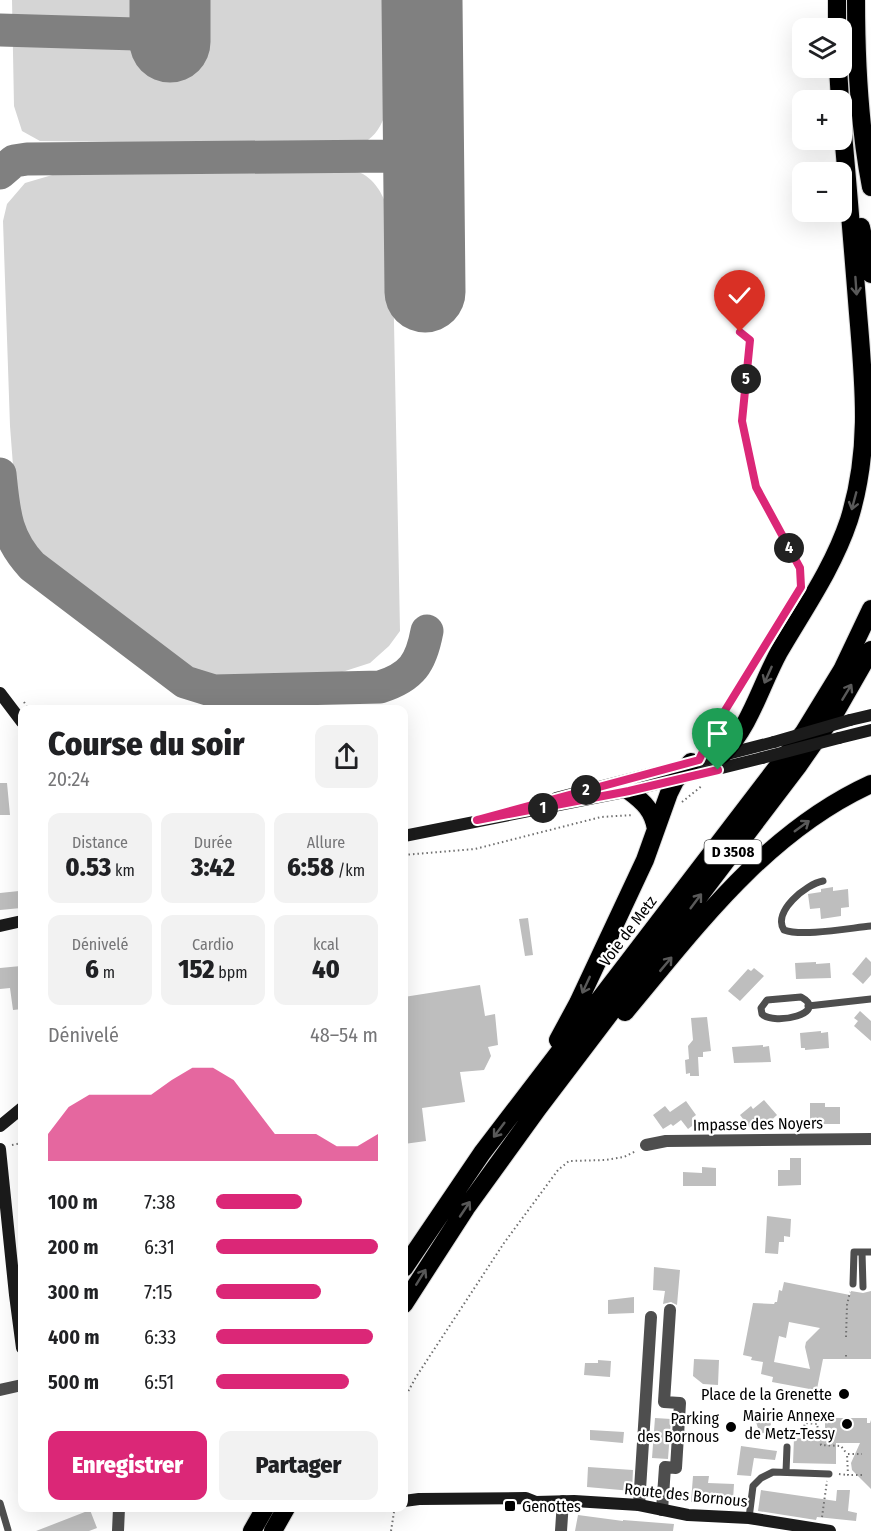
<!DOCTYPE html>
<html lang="fr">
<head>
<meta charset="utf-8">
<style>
  body { margin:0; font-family:"Fira Sans Condensed",sans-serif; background:#f2f2f2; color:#202124; height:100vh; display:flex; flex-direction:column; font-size:22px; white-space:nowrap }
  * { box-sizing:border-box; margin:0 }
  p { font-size:20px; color:#757577 }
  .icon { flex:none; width:33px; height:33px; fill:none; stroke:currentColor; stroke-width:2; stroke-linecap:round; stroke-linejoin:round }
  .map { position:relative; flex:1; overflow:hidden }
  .drawer { position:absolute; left:18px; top:705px; width:390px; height:807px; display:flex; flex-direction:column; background:#fff; border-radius:12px; box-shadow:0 6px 24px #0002 }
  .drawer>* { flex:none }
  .controls { position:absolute; left:792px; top:18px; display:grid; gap:12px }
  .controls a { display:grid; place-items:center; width:60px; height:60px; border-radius:12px; background:#fff; box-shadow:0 6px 24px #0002; font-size:30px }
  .pin { position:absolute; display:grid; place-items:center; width:51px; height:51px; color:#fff; margin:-62px -26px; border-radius:50% 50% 50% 0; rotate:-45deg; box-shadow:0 0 6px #0007 }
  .pin .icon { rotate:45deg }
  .km { position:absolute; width:30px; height:30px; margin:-15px; border-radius:50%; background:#222; color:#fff; font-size:16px; line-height:30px; text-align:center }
  .round { display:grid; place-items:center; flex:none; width:63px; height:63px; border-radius:12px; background:#f2f2f2 }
  .overview { display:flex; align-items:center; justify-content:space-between; height:102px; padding:0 30px }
  h1 { font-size:33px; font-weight:800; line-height:45px }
  .figures { display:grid; grid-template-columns:repeat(3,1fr); gap:9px; height:102px; padding:6px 30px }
  .figures div { display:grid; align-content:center; border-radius:12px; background:#f2f2f2; text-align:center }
  .figures b { font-size:26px; font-weight:800 }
  .figures small { font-size:16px; font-weight:400 }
  .figures p { font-size:16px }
  .chart { height:168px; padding:12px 30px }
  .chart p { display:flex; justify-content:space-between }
  .chart svg { width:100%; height:108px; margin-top:6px; fill:#db2777; opacity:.7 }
  .action { display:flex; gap:12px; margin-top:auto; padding:12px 30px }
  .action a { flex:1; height:69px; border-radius:12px; background:#db2777; color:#fff; font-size:24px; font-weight:800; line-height:69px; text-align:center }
  .action a+a { background:#f2f2f2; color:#202124 }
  ul { padding:0 30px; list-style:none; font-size:20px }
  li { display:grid; grid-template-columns:96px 72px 1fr; align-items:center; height:45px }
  li i { height:15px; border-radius:8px; background:#db2777 }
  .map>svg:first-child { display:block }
  .green { fill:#d5d5d5 }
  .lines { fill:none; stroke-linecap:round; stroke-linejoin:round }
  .taxiway { stroke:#808080; stroke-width:33 }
  .runway { stroke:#808080; stroke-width:81 }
  .building { fill:#bebebe; fill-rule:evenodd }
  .highway-casing { stroke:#dbdbdb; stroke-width:20 }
  .path { stroke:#707070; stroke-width:2; stroke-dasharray:1.5 3; stroke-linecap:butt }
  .lane { stroke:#4e4e4e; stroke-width:7 }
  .street { stroke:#4e4e4e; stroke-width:12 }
  .secondary { stroke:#1b1b1b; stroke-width:12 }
  .highway { stroke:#000; stroke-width:18 }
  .secondary-bridge { stroke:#1b1b1b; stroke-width:12 }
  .oneway { stroke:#595959 }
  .route-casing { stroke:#fff; stroke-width:12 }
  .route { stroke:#db2777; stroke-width:8 }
  .poi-dot { fill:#000; stroke:#fff; stroke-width:2 }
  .labels { text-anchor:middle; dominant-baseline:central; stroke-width:4.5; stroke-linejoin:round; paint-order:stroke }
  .shield { fill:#fff; stroke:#4c4c4c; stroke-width:1.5 }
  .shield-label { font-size:15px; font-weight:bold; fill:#000 }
  .street-label { font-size:16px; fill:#000; stroke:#fff }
  .poi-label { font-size:16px; fill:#000; stroke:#fff; text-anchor:end }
</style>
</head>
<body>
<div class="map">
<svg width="871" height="1531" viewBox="0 0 871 1531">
  <rect width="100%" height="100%" fill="#fff"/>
  <path class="green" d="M 12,0 L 391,0 C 391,36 401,117 368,140 C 364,142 358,143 354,145 L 40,141 L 22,131 L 14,106 Z
    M 343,169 C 349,171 357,171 363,174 C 380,184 386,203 392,220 L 400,631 L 389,646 L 370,663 L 339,673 L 235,678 L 219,677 L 195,669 L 175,658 L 41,555 L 27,537 L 16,505 L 10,426 L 3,221 L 7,204 L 25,183 L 59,173 Z"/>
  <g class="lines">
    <path class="taxiway" d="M 0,30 L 170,35
      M 391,156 C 406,151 417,145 422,129
      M 0,173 L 14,161 L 27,159 L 391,156 C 409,162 417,171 423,189
      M 0,474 C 4,512 5,537 32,566 L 185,682 L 214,691 L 380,687 C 412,677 421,663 427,631"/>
    <path class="runway" d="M 170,0 L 170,42
      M 422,0 L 425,292"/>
  </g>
  <path class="building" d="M 0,783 L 7,783 L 10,815 L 0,815 Z
    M 833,887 L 833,891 L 848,889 L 849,907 L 841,908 L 841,916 L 821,919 L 820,908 L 810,909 L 808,894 L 821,892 L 821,889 Z
    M 19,891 L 21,908 L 0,910 L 0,893 Z
    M 528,918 L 533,955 L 525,956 L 519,919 Z
    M 866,957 L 871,962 L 871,975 L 863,984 L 852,974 Z
    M 816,962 L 816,964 L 830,963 L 831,978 L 796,979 L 795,963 Z
    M 21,966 L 22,1009 L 13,1010 L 10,988 L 0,989 L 0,968 Z
    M 754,968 L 764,976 L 740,1001 L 728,991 L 748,969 L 751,971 Z
    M 480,985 L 485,1016 L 495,1014 L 498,1045 L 488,1047 L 491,1056 L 484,1070 L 460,1072 L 465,1102 L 422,1108 L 426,1141 L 404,1144 L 404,997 Z
    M 860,1011 L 871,1021 L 871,1041 L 854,1026 L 858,1021 L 854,1018 Z
    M 707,1017 L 711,1051 L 703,1052 L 703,1057 L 698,1057 L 699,1076 L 690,1076 L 690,1073 L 686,1074 L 685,1060 L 689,1059 L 688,1046 L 693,1040 L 691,1018 Z
    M 821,1031 L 821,1033 L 828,1032 L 829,1048 L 805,1050 L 805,1048 L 801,1048 L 800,1033 Z
    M 763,1045 L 763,1047 L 769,1046 L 771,1062 L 734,1063 L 732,1047 Z
    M 764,1100 L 777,1115 L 766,1125 L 763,1122 L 759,1125 L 757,1123 L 751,1129 L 740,1115 L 751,1106 L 753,1109 Z
    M 686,1101 L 696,1115 L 692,1118 L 696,1123 L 688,1129 L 681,1120 L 673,1126 L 671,1124 L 663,1129 L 653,1115 L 665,1106 L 670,1112 Z
    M 810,1103 L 825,1103 L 825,1107 L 840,1107 L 840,1124 L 820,1124 L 820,1120 L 810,1120 Z
    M 790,1158 L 801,1158 L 801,1185 L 778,1186 L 778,1170 L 790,1170 Z
    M 702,1167 L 716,1168 L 716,1186 L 683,1186 L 683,1172 L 702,1173 Z
    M 767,1216 L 791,1219 L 790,1237 L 784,1236 L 784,1242 L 779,1242 L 778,1254 L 765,1253 Z
    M 654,1267 L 680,1270 L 677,1305 L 671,1302 L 663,1304 L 665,1291 L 653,1290 Z
    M 784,1282 L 850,1295 L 851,1291 L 863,1293 L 871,1291 L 871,1359 L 823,1359 L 816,1394 L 815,1390 L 772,1382 L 773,1377 L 761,1374 L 763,1362 L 751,1360 L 752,1357 L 743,1355 L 753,1303 L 774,1304 L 775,1302 L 777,1302 L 779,1290 L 782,1291 ZM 789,1322 L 820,1328 L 806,1342 L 805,1347 L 810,1369 L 774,1362 L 779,1336 L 786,1338 Z
    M 634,1297 L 634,1313 L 608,1314 L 608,1300 Z
    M 694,1359 L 719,1360 L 718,1385 L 703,1384 L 693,1376 Z
    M 598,1360 L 611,1361 L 610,1377 L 584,1375 L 585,1363 L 598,1363 Z
    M 767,1411 L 771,1425 L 769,1426 L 770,1431 L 760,1434 L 754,1416 Z
    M 655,1418 L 671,1419 L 668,1459 L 652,1458 Z
    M 825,1418 L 867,1418 L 867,1423 L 870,1423 L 871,1420 L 871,1489 L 852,1470 L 851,1463 L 860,1443 L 836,1443 L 836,1464 L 793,1463 L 794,1438 L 825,1439 Z
    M 590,1430 L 624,1432 L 623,1443 L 590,1440 Z
    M 741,1446 L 777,1451 L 775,1460 L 754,1458 L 751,1476 L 737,1475 Z
    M 588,1467 L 633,1470 L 632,1491 L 587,1487 Z
    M 693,1476 L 709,1476 L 708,1483 L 734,1484 L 733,1500 L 707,1499 L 707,1503 L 691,1502 Z
    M 761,1490 L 836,1501 L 837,1490 L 850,1490 L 848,1511 L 857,1513 L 856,1521 L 817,1517 L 816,1520 L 758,1511 Z
    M 90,1510 L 97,1528 L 89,1531 L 36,1531 Z
    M 578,1515 L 623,1521 L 623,1520 L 674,1524 L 673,1531 L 575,1531 Z"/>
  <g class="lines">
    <g class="highway-casing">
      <path id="highway" d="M 837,0 L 837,28
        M 856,0 C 856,63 859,125 871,187
        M 838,68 L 840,100
        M 861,227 L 871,274
        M 722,755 C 751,725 760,687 779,652 C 804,609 833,568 849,520 C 871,450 864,385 858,313 C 853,250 848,187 842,123
        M 629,791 C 644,802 653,811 656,829
        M 625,1012 C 697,926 766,832 871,784
        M 558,1040 L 578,1003 L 645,860 L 669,793 L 675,781 L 691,762
        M 404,1268 L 482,1153 L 804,732 L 842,670 L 871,609
        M 404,1304 L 466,1208 L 539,1107 L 798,766 L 835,713 L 871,650
        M 252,1531 L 265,1508
        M 273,1531 L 286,1508"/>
    </g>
    <path class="path" d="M 740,332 L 750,340 L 742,421 L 756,487 L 800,568 L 801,587
      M 24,702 L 29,710
      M 705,747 L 713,730 L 763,648
      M 682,802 L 703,785
      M 404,855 L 475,849 L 601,817 L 633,815
      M 12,1145 L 22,1143
      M 846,1337 L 847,1305 L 850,1292
      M 846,1355 L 846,1359
      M 404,1399 L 416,1377 L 504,1243 L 558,1170 L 569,1161 L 605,1160 L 624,1157 L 636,1151
      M 817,1417 L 817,1424 L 821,1445 L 841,1446 L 847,1454
      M 788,1438 L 788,1431 L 803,1431 L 805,1423 L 817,1424
      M 404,1444 L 406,1461 L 404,1470
      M 839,1474 L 848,1475
      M 862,1475 L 848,1475 L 847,1454 L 862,1454
      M 822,1517 L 827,1481
      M 391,1531 L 394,1512"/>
    <path class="lane" d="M 823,881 C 806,884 772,912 784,930 C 802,937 850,928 871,926
      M 801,997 C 830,1013 774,1026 762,1014 L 761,1008 L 767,1000 Z
      M 808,1006 L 871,999
      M 862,1252 L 863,1287
      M 853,1284 L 854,1252 L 871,1252
      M 786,1472 L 787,1447
      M 0,1503 L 8,1530
      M 749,1518 L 753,1486 L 761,1478 L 773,1472 L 829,1474"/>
    <path class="street" d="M 646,1145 L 666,1141 L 871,1139
      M 0,1390 L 22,1385
      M 639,1505 L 651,1317
      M 662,1510 L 665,1467 L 676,1468 L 680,1403 L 664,1402 L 670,1310
      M 118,1531 L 119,1508
      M 561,1531 L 563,1501"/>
    <path class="secondary" d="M 0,693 L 22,722
      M 850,720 L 871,715
      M 839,738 L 871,730
      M 556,798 L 774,742
      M 404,836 L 629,791 L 762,758
      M 0,926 L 22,921
      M 0,1126 L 22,1108
      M 0,1149 L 15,1295 L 22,1348
      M 404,1501 L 419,1499 L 526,1498 L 536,1502 L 574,1501 L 639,1505 L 688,1515 L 749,1518 L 830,1531"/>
    <use href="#highway" class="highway"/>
    <path class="secondary-bridge" d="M 774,742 L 850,720
      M 762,758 L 839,738"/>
  </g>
  <defs><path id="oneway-shaft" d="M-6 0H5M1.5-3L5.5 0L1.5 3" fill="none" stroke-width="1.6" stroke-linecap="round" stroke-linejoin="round" transform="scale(1.5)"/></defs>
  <g class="oneway">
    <use href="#oneway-shaft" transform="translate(856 286) rotate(86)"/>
    <use href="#oneway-shaft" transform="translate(854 501) rotate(105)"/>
    <use href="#oneway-shaft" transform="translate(768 675) rotate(114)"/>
    <use href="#oneway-shaft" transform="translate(847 692) rotate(-59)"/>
    <use href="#oneway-shaft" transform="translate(802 826) rotate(-36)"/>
    <use href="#oneway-shaft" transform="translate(696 901) rotate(-53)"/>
    <use href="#oneway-shaft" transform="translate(666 964) rotate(-50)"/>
    <use href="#oneway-shaft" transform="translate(586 985) rotate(115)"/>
    <use href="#oneway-shaft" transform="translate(499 1130) rotate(127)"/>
    <use href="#oneway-shaft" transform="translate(465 1209) rotate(-56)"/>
    <use href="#oneway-shaft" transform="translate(421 1277) rotate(-58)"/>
  </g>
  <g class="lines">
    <g class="route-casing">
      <path id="route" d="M 718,770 L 629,791 L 477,820 L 699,760 L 713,730 L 801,587 L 800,568 L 756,487 L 742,421 L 750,340 L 740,332"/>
    </g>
    <use href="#route" class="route"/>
  </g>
  <g class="poi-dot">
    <circle cx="844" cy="1394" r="6"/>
    <circle cx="847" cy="1424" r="6"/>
    <circle cx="731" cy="1427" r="6"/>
    <rect x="504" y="1500" width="12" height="12" rx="3"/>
  </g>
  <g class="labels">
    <rect class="shield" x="704.5" y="840" width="57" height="24" rx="4.5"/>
    <g class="shield-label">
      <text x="733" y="852">D 3508</text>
    </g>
    <g class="street-label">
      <text transform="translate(628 931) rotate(-53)">Voie de Metz</text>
      <text transform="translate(758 1124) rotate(-1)">Impasse des Noyers</text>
      <text transform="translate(686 1495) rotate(6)">Route des Bornous</text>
    </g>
    <g class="poi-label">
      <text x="832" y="1394">Place de la Grenette</text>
      <text x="835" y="1415">Mairie Annexe<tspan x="835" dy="18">de Metz-Tessy</tspan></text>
      <text x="719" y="1418">Parking<tspan x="719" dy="18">des Bornous</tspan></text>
      <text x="522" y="1506" text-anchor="start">Genottes</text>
    </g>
  </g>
</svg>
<div class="controls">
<a><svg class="icon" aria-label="layers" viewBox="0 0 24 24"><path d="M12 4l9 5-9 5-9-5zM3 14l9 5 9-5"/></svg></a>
<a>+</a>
<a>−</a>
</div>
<div class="pin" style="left:718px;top:770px;background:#1e9e55"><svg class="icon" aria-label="arrive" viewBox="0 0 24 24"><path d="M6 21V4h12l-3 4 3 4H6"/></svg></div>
<div class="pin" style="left:740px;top:332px;background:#d93025"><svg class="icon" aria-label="check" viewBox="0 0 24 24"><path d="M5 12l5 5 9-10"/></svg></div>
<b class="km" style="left:543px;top:808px">1</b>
<b class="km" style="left:586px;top:790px">2</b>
<b class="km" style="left:789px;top:548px">4</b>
<b class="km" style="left:746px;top:379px">5</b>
<section class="drawer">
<div class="overview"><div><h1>Course du soir</h1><p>20:24</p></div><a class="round"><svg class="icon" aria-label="share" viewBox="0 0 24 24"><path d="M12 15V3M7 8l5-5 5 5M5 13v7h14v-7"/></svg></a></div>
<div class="figures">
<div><p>Distance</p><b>0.53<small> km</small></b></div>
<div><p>Durée</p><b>3:42</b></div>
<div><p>Allure</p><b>6:58<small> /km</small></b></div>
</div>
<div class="figures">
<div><p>Dénivelé</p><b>6<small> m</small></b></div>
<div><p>Cardio</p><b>152<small> bpm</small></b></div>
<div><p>kcal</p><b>40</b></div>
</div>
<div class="chart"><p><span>Dénivelé</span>48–54 m</p>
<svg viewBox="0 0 160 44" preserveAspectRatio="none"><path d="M0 44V33L10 22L20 17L30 17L40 17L50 17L60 11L70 6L80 6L90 11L100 22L110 33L120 33L130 33L140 38L150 38L160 33V44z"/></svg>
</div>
<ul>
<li><b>100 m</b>7:38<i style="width:53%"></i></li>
<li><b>200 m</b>6:31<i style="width:100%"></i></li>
<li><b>300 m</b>7:15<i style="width:65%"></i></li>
<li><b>400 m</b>6:33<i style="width:97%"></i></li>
<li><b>500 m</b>6:51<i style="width:82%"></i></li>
</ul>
<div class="action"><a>Enregistrer</a><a>Partager</a></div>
</section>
</div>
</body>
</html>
